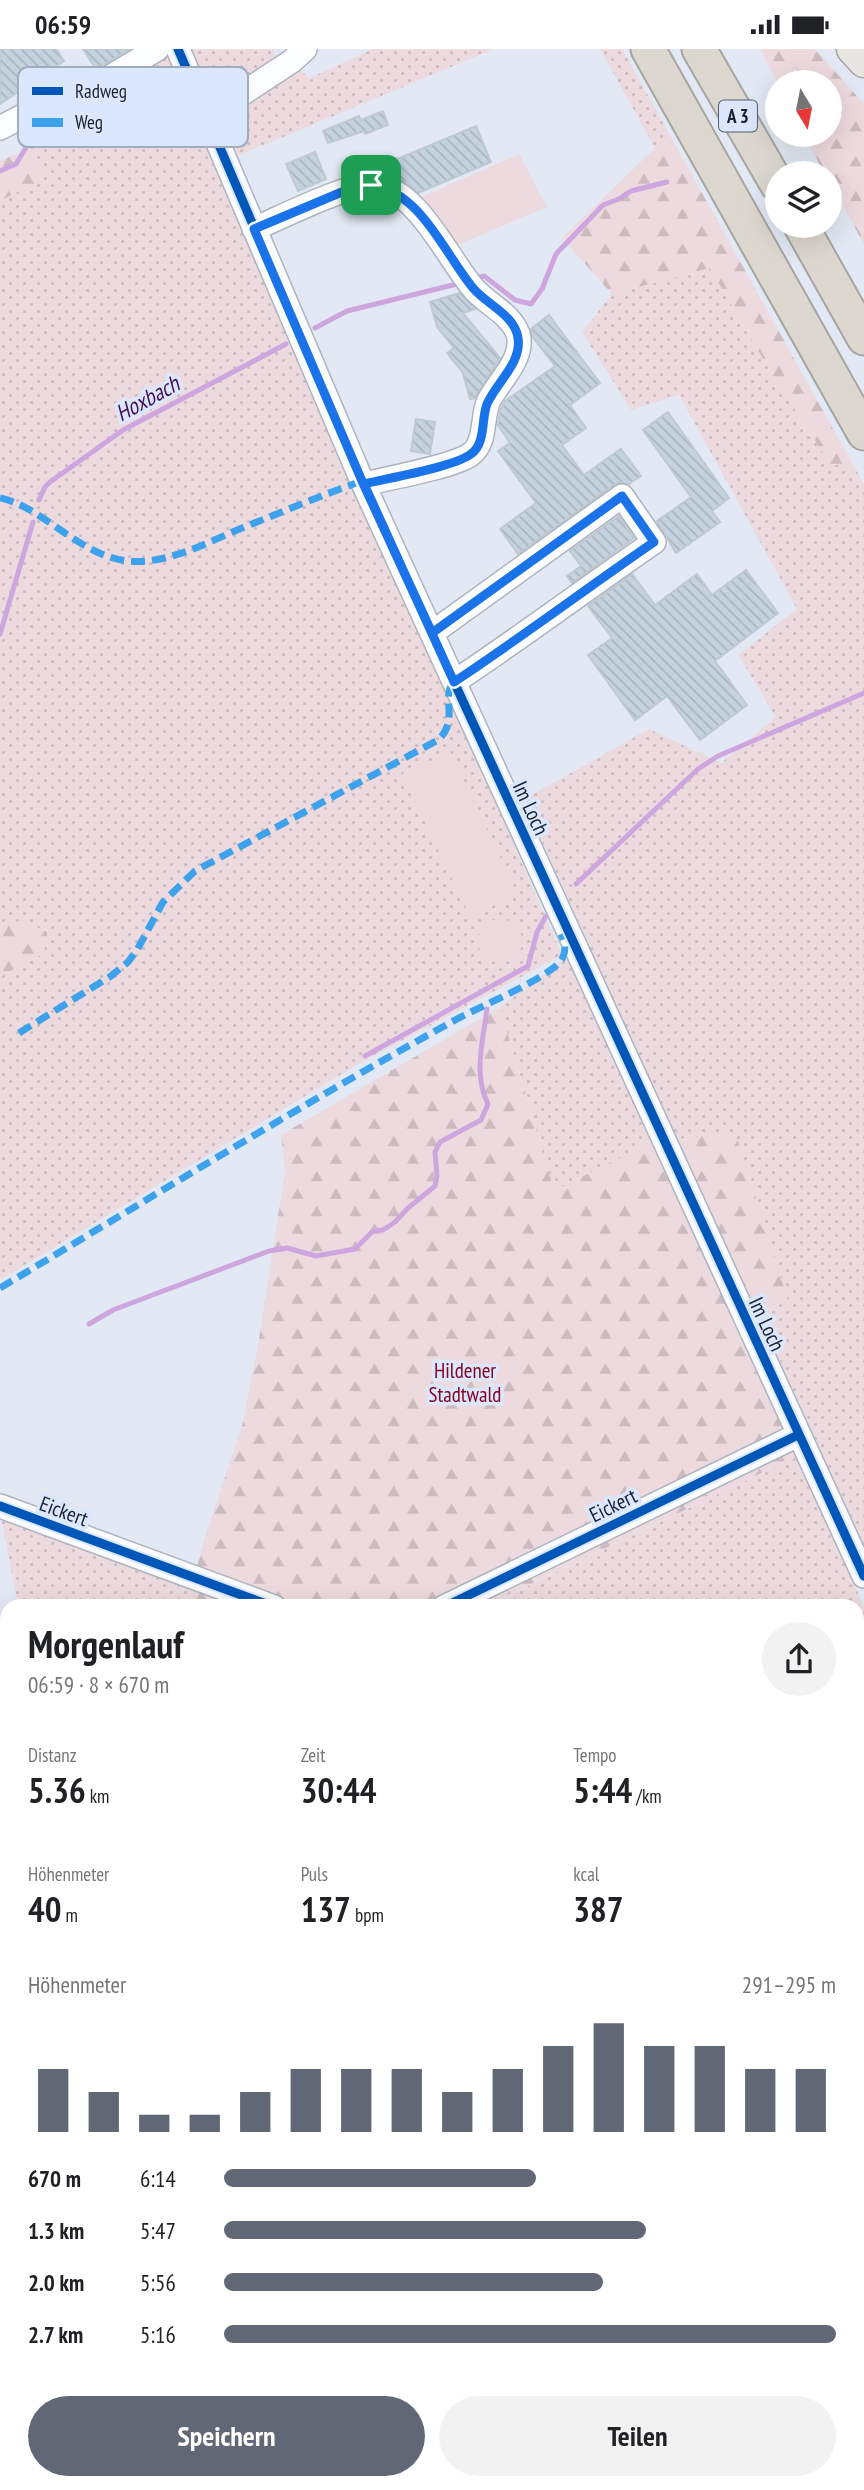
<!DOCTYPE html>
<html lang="de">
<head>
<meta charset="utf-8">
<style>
  body { margin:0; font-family:"PT Sans Narrow",sans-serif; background:#f2f2f2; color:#202124; height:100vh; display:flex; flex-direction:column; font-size:26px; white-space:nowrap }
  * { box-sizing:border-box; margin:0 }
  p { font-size:23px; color:#757577 }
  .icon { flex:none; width:38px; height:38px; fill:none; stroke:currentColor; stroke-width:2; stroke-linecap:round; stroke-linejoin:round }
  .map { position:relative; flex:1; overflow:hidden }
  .sheet { position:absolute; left:0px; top:1550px; width:864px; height:891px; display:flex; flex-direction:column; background:#fff; border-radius:21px 21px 0 0; box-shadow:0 7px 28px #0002 }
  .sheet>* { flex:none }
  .needle { width:46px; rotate:170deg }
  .controls { position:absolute; left:765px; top:21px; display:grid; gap:14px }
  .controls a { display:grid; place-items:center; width:77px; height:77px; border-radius:50%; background:#fff; box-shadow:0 7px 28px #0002; font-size:35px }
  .pin { position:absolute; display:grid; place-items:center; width:60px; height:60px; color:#fff; margin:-30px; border-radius:14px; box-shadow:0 4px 10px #0006 }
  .round { display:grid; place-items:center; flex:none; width:74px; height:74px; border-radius:37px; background:#f2f2f2 }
  .head { display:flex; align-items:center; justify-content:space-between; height:119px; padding:0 28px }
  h1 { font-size:38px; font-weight:700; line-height:52px }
  .figures { display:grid; grid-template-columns:repeat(3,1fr); gap:10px; height:119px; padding:7px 28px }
  .figures div { display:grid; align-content:center }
  .figures b { font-size:35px; font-weight:700 }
  .figures small { font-size:19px; font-weight:400 }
  .figures p { font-size:19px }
  .chart { height:196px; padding:14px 28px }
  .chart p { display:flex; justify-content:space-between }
  .chart svg { width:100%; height:126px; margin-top:7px; stroke:#616875; stroke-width:6 }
  .action { display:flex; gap:14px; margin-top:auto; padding:14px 28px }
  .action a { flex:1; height:80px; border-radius:42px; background:#616875; color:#fff; font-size:28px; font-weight:700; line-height:80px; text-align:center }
  .action a+a { background:#f2f2f2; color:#202124 }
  ul { padding:0 28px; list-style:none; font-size:23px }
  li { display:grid; grid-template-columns:112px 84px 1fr; align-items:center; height:52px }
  li i { height:18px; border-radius:9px; background:#616875 }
  .status { display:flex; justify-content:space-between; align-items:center; height:49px; padding:0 35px; background:#fff; direction:ltr }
  .status svg { height:19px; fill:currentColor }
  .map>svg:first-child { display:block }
  .grass { fill:url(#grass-dots) }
  .forest { fill:url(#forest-firs) }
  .pitch { fill:#eddade }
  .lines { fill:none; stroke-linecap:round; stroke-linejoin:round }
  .stream { stroke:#cda6df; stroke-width:5 }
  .building { fill:url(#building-back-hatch); stroke:#bfc9d2; stroke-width:2 }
  .minor-casing { stroke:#adb4bf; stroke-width:26 }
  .major-casing { stroke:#a7a5a1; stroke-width:33 }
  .highway-casing { stroke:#a7a5a1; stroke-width:37 }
  .minor { stroke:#fbfcfd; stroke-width:23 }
  .major { stroke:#e8e6e2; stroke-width:30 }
  .highway { stroke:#dcd7cf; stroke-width:33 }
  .quiet { stroke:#3da2eb; stroke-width:7; stroke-dasharray:14 7; stroke-linecap:butt }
  .cycleway-casing { stroke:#dae7fc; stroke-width:13 }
  .cycleway { stroke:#0057b8; stroke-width:9 }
  .route-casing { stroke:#fff; stroke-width:14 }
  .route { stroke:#1a73e8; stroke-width:9 }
  .labels { text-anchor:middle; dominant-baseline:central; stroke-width:7; stroke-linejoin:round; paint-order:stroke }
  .shield { fill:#dae7fc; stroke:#545e6d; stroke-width:2 }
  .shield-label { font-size:19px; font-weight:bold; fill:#1b2330 }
  .street-label { font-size:21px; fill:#1b2330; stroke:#dae7fc }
  .park-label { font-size:21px; fill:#870524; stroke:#dae7fc }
  .water-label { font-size:23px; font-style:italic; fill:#491258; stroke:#dae7fc }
  .key { fill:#dae7fc; stroke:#a1acbf; stroke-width:2 }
  .key-label { font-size:19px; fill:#1b2330 }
</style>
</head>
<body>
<div class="status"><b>06:59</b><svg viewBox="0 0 49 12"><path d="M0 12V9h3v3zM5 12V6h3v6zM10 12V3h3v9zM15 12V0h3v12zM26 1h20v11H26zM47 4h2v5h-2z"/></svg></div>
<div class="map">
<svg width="864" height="2441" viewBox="0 0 864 2441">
  <defs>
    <pattern id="grass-dots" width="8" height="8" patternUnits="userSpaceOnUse" patternTransform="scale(1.75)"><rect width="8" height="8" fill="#eddade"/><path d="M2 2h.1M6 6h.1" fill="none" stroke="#cbbbbf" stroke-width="1.8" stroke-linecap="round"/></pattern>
    <pattern id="forest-firs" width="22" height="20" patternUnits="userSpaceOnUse" patternTransform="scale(1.75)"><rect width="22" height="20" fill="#eddade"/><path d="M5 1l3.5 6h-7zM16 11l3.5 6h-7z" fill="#cbbbbf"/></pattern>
    <pattern id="building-back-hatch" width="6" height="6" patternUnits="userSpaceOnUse" patternTransform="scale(1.75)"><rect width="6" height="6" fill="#c5d3df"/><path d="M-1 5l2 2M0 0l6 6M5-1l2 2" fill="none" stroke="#a9b5c0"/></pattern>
  </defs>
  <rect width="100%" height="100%" fill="#e2e9f4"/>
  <path class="grass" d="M 192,0 L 275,0 L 273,4 L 310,29 L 373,0 L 494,0 L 235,108 Z
    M 600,0 L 622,0 L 672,90 L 655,99 Z
    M 168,1 L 562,906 L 362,1013 L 0,1231 L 0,927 L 44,904 L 24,872 L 0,875 L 0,152 L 43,130 L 34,98 Z
    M 710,219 L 775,330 L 830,415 L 855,419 L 864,436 L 864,1497 L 759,1265 L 788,1251 L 651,1093 L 554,1143 L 500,958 L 588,893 L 523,751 L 649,680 L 721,714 L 776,668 L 738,606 L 797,560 L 679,346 L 631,361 L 582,283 L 612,245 Z
    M 799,1406 L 864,1558 L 864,1694 L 858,1697 L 858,1558 L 485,1558 Z
    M 1,1468 L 192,1535 L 189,1547 L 175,1557 L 18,1557 Z
    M 200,2434 L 300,2434 L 305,2441 L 206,2441 Z"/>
  <path class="forest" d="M 760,0 L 815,0 L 864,55 L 864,195 L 830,134 L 830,124 L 824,124 L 804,86 L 830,86 L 830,33 L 777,33 Z
    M 672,90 L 855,419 L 830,415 L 775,330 L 710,219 L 612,245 L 562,189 L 655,99 Z
    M 34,98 L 43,130 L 0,152 L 0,112 Z
    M 24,872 L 47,883 L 44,904 L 0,927 L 0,875 Z
    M 500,958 L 554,1142 L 651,1093 L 735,1083 L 788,1251 L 740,1272 L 799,1406 L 485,1557 L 175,1558 L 189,1547 L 205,1488 L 242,1377 L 258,1296 L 285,1122 L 281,1086 Z
    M 7,1679 L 7,2237 L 0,2242 L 0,1684 Z
    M 864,2218 L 864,2441 L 399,2441 L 408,2434 L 858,2434 L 858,2222 Z
    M 0,2282 L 7,2290 L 7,2434 L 33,2434 L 23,2441 L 0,2441 Z"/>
  <path class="pitch" d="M 519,105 L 547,158 L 453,198 L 417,150 Z
    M 450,703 L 518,845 L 470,868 L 402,725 Z
    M478 892a22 22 0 1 1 44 0a22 22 0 1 1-44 0Z"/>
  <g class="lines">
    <path class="stream" d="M 0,122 L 16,115 L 27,97 L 71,83 L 82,67 L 96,57 L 153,30 L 164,21
      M 473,230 L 484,227 L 515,251 L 531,255 L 542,240 L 556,205 L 603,156 L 619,150 L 631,142 L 667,133
      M 315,279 L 347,262 L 461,234
      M 39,451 L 45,438 L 50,433 L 123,381 L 286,295
      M 0,585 L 33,473
      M 576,835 L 698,720 L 718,707 L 864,644
      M 365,1007 L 528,917 L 537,883 L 546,867
      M 89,1275 L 113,1261 L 269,1202 L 287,1199 L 316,1207 L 355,1200 L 373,1182 L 383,1181 L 395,1173 L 408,1159 L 435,1137 L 437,1127 L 435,1103 L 440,1093 L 481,1071 L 488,1055 C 473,1025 483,992 487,960"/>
  </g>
  <path class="building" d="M 0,0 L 56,0 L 64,12 L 0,55 Z
    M 83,0 L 130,0 L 96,20 Z
    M 383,62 L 388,76 L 365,85 L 364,82 L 328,94 L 323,82 L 359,67 L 361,71 Z
    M 476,77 L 491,113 L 418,144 L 407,134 L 389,126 L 385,115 Z
    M 315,103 L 326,130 L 298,142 L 286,115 Z
    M 460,244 L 475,260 L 463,264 L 500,309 L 475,349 L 470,350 L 463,324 L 447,304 L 454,299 L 437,278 L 430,253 Z
    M 549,266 L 600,334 L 570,356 L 586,379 L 562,396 L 584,426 L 621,400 L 641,427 L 629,435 L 621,433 L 614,436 L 518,505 L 500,480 L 536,454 L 498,402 L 510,394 L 498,376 L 500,362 L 505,352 L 555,317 L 532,287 L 531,280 Z
    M 668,363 L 729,449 L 712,462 L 720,473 L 676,504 L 657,472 L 691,448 L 643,381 Z
    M 416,370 L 435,373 L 430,405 L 411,402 Z
    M 619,467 L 634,489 L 572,534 L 567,527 L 581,517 L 570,502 Z
    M 746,521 L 778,564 L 715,612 L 747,656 L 700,691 L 667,647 L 635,671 L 588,606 L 612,589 L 588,557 L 632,525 L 655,556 L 697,525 L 712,546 Z"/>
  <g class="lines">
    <g class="minor-casing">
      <path id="minor" d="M 178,0 L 362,432 L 864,1527
        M 207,68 L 292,12 L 305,0
        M 0,79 L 84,35 L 95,37 L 157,0
        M 254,180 C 282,168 347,135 373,136 C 417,138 449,212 474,240 C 487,255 511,265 518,285 C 525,309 499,332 489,351 C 481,368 487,393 471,405 C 454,418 388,429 364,435
        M 432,584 L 622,447 L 654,493 C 587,539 522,588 454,633
        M 0,1457 L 274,1558
        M 444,1558 L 798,1386
        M 858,1958 L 864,1955
        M 858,2206 L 864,2202
        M 393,2441 L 402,2434"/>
    </g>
    <g class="major-casing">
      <path id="major" d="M 852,0 L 864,13"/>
    </g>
    <g class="highway-casing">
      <path id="highway" d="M 648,0 L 864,384
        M 699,0 L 777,135
        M 801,177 L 864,289"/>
    </g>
    <use href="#minor" class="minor"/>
    <use href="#major" class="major"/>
    <use href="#highway" class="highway"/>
    <path class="quiet" d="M 0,449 C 37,456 73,498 113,509 C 157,522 203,495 242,479 C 282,463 322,446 362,432
      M 19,984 L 111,927 L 128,913 L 137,901 L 163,853 L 195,822 L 438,691 C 460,671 440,647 454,633
      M 0,1239 C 152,1148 302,1055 457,970 C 479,958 553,927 562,910 C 567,900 565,894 561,885
      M 0,1871 L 7,1873
      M 496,2434 L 499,2441"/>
    <g class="cycleway-casing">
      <path id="cycleway" d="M 178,0 L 362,432 L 864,1527
        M 0,1457 L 274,1558
        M 444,1558 L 798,1386"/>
    </g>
    <use href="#cycleway" class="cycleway"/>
  </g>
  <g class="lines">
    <g class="route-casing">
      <path id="route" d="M 371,136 L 349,140 L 254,180 L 362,432 L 432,584 L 622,447 L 654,493 C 587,539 522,588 454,633 L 364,435 C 388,429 454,418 471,405 C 486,394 481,371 487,355 C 496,334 522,314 518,289 C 515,266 486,255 473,239 C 444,204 421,143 371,136"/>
    </g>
    <use href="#route" class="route"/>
  </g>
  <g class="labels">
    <rect class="shield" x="719" y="51.5" width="38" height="31" rx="5"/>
    <g class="shield-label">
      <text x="738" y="67">A 3</text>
    </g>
    <g class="street-label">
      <text transform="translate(531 759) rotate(65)">Im Loch</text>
      <text transform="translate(767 1275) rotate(65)">Im Loch</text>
      <text transform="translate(613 1456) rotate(-26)">Eickert</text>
      <text transform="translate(64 1462) rotate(20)">Eickert</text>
    </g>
    <g class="park-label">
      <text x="465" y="1321">Hildener<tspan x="465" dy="24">Stadtwald</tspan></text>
    </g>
    <g class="water-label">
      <text transform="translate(147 349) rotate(-29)">Hoxbach</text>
    </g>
  </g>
  <rect x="18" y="18" width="230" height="80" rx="10" class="key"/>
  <rect x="32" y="38" width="31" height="8" fill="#0057b8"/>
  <rect x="32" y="69" width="31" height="9" fill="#3da2eb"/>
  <g class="key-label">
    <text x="75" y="49">Radweg</text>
    <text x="75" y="80">Weg</text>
  </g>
</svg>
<div class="controls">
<a><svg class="needle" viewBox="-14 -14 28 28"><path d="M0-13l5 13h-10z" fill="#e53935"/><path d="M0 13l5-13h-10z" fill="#757577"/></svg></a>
<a><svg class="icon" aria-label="layers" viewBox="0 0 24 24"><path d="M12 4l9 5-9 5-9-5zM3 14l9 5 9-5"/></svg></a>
</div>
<div class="pin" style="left:371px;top:136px;background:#1e9e55"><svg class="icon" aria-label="arrive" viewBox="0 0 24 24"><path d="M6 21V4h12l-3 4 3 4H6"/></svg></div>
<section class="sheet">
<div class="head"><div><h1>Morgenlauf</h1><p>06:59 · 8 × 670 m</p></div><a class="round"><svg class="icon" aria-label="share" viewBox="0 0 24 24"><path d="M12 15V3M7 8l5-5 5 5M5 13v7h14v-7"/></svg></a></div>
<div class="figures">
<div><p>Distanz</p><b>5.36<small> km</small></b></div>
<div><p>Zeit</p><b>30:44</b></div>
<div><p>Tempo</p><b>5:44<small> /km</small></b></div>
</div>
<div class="figures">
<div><p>Höhenmeter</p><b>40<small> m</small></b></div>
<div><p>Puls</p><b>137<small> bpm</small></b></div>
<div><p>kcal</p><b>387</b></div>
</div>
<div class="chart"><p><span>Höhenmeter</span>291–295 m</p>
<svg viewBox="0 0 160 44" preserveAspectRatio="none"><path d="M5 44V22M15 44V30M25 44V38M35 44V38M45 44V30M55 44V22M65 44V22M75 44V22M85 44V30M95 44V22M105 44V14M115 44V6M125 44V14M135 44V14M145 44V22M155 44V22"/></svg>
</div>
<ul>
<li><b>670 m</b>6:14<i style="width:51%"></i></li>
<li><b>1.3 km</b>5:47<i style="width:69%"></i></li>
<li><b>2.0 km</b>5:56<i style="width:62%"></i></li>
<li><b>2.7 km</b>5:16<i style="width:100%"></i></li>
</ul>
<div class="action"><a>Speichern</a><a>Teilen</a></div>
</section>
</div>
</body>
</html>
